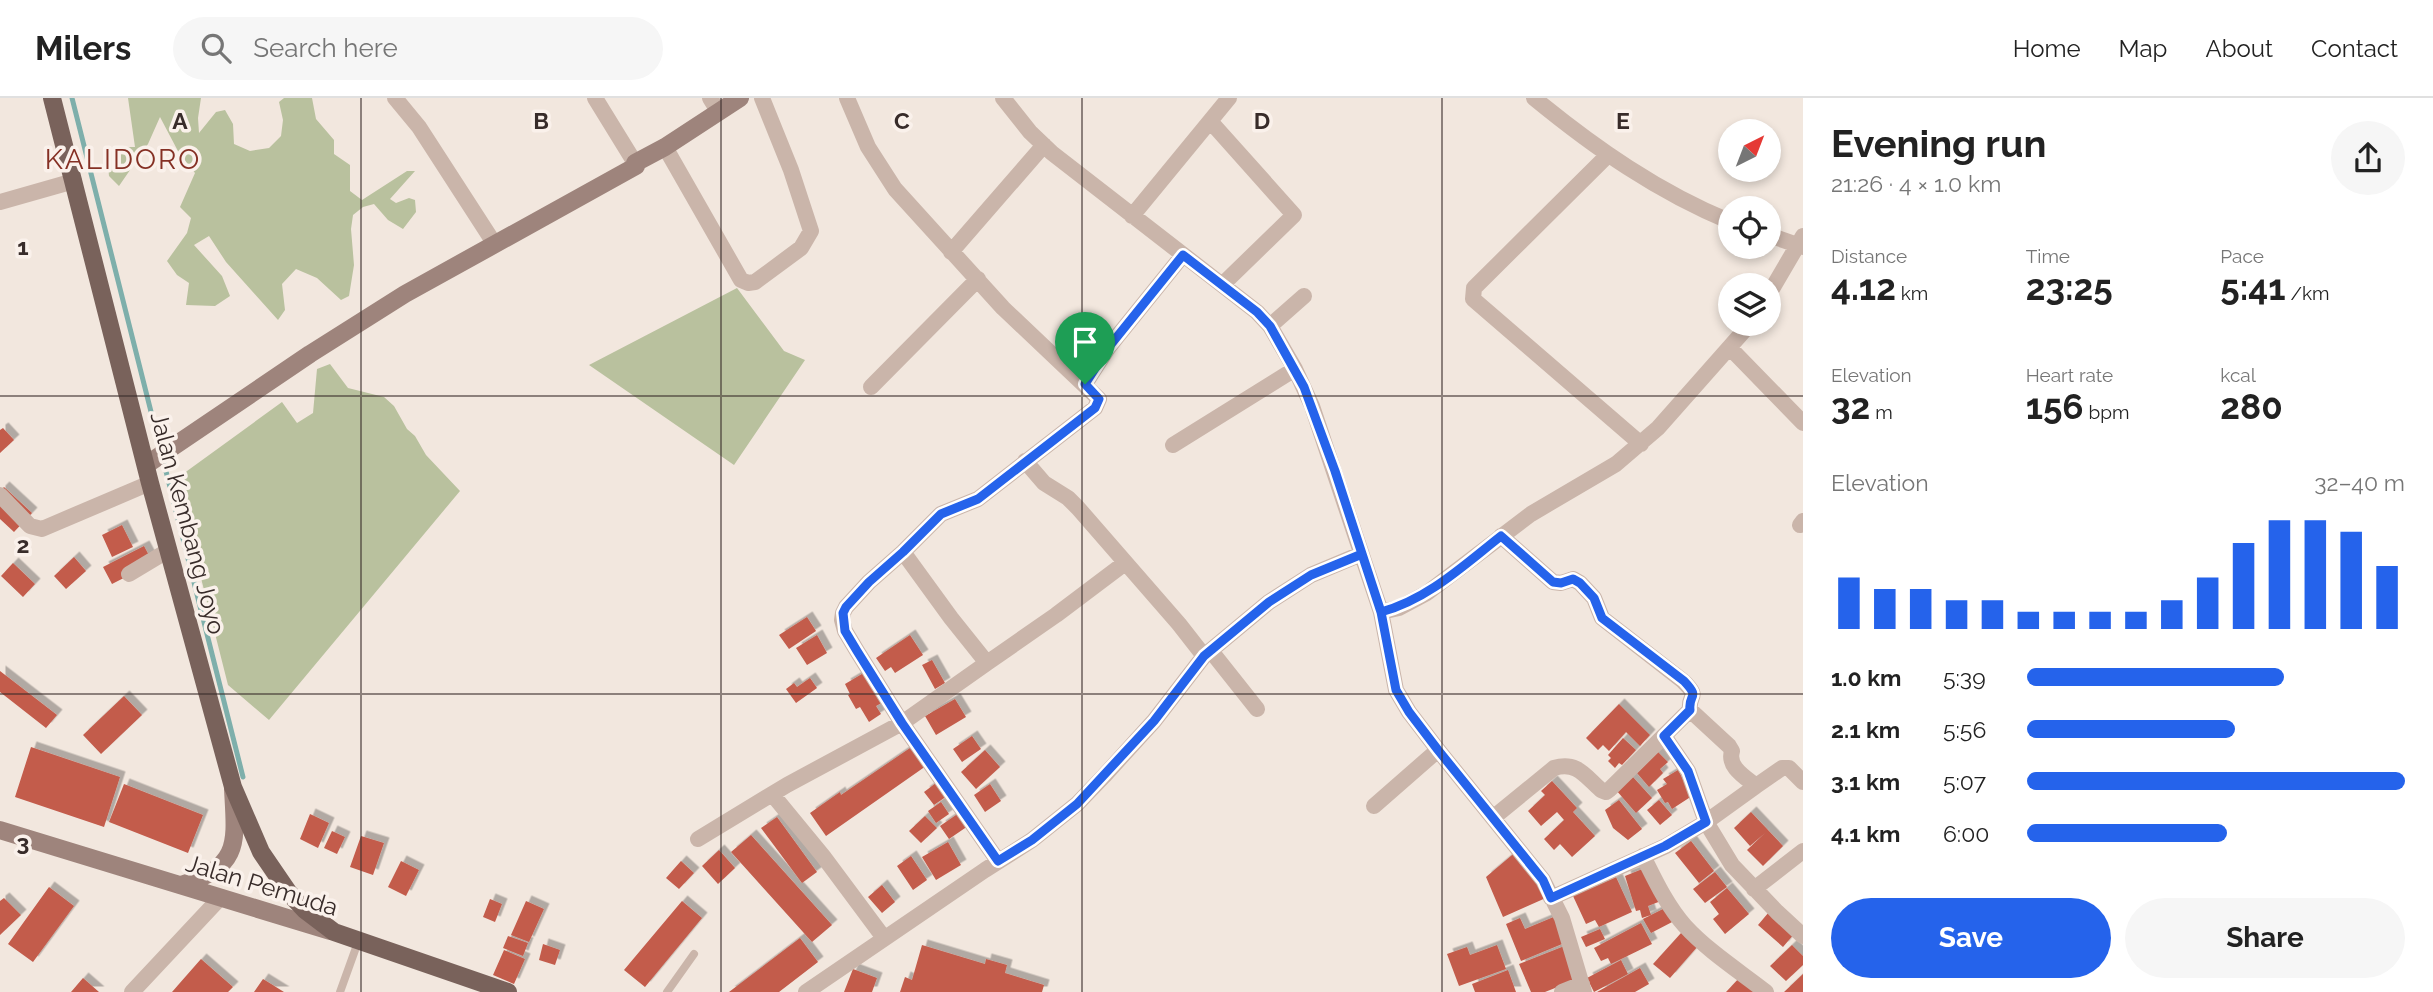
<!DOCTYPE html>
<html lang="en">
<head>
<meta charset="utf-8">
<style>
  body { margin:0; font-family:Raleway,sans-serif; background:#f6f6f6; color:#222; height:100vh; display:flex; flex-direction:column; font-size:26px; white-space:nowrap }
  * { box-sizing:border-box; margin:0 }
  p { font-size:23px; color:#767676 }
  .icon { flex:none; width:38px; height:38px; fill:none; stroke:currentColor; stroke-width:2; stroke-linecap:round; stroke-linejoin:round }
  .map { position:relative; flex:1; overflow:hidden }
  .drawer { display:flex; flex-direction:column; background:#fff; width:630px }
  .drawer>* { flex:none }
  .needle { width:46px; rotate:42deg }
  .tools { position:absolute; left:1718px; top:21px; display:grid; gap:14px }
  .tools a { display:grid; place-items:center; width:63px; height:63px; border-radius:50%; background:#fff; box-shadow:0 4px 10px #0003; font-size:35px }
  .pin { position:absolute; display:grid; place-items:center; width:60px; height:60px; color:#fff; margin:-72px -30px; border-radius:50% 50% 50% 0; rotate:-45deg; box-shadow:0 0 7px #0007 }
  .pin .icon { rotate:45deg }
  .round { display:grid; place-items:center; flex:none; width:74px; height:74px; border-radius:37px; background:#f6f6f6 }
  .overview { display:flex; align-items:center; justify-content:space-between; height:119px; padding:0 28px }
  h1 { font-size:38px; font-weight:700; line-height:52px }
  .metrics { display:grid; grid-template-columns:repeat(3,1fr); gap:10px; height:119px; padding:7px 28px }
  .metrics div { display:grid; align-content:center }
  .metrics b { font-size:35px; font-weight:700 }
  .metrics small { font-size:19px; font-weight:400 }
  .metrics p { font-size:19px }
  .chart { height:196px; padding:14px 28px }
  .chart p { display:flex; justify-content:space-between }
  .chart svg { width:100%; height:126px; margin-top:7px; stroke:#2563eb; stroke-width:6 }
  .primary-button { display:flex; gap:14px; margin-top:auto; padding:14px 28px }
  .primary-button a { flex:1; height:80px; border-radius:42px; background:#2563eb; color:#fff; font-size:28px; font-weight:700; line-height:80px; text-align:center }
  .primary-button a+a { background:#f6f6f6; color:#222 }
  ul { padding:0 28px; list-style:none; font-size:23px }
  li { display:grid; grid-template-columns:112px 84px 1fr; align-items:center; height:52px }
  li i { height:18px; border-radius:9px; background:#2563eb }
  header { display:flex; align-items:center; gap:42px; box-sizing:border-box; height:98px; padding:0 35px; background:#fff; border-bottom:2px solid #e0e0e0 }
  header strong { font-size:33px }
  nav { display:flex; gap:38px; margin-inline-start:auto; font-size:24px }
  .search { width:490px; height:63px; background:#f6f6f6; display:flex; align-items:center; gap:18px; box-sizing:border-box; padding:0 24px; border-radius:38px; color:#767676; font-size:26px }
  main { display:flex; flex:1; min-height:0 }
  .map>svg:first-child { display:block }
  .green { fill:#b9c19e }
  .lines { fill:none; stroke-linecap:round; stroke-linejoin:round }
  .stream { stroke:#7eafab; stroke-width:5 }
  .building { fill:#c35b4b; filter:url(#shadow) }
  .lane { stroke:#cab5aa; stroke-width:8 }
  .street { stroke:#cab5aa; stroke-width:16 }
  .secondary { stroke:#9e847c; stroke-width:18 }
  .primary { stroke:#79625b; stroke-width:18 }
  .route-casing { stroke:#fff; stroke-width:14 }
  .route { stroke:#2563eb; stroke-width:9 }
  .grid { fill:none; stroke:#382c2a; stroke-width:2; stroke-opacity:0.55 }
  .labels { text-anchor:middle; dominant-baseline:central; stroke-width:7; stroke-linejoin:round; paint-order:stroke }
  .street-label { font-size:24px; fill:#382c2a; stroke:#faf1eb }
  .quarter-label { font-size:28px; letter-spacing:2px; fill:#853024; stroke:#faf1eb }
  .grid-label { font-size:23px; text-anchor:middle; font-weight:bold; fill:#382c2a; stroke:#faf1eb; stroke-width:7; stroke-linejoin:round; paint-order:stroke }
</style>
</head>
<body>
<header>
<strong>Milers</strong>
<div class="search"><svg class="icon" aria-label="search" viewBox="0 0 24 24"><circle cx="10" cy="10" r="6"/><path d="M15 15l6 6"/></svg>Search here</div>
<nav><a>Home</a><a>Map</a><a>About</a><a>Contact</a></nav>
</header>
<main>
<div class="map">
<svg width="1803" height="894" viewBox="0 0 1803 894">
  <defs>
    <filter id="shadow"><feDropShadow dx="5.5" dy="-5.5" stdDeviation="0" flood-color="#0004"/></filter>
  </defs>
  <rect width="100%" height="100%" fill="#f2e7de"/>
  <path class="green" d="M 128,0 L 201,0 L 198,20 L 199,35 L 216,14 L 225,12 L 233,26 L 234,46 L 250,53 L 269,50 L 281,38 L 283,22 L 279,4 L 284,0 L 312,0 L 316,21 L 334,42 L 334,56 L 350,67 L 350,93 L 362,102 L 407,73 L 415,73 L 390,101 L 396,105 L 409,100 L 415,102 L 416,114 L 403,131 L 388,122 L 374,106 L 363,109 L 353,117 L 351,131 L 354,167 L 349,198 L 341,202 L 317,180 L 296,171 L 282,186 L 285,212 L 278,222 L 226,164 L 209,138 L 194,147 L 222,178 L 230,198 L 215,208 L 186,207 L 189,185 L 177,177 L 167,163 L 187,135 L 191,120 L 180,109 L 195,75 L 179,55 L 160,19 L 148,46 L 119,88 L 109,78 L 107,57 L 118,49 L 135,49 Z
    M 737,190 L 784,253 L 805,262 L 734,367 L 589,267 Z
    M 330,266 L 348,290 L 384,299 L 394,308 L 407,331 L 415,338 L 426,357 L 460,393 L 269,622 L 228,587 L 176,381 L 282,304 L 297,325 L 313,315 L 317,271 Z"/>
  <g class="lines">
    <path class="stream" d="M 72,0 L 243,679"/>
  </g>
  <path class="building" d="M 3,330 L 14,342 L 0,355 L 0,332 Z
    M 4,389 L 32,415 L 14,434 L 0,421 L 0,393 Z
    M 122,427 L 133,449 L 112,459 L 102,437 Z
    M 144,448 L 153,465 L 112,486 L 103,469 Z
    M 74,459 L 86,473 L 66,491 L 54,478 Z
    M 13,465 L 35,486 L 23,499 L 1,478 Z
    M 807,519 L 816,533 L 789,551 L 779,537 Z
    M 817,537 L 827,555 L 807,567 L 796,550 Z
    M 910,537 L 923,557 L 895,575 L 891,569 L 885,573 L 876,560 Z
    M 932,562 L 945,585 L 935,591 L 922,567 Z
    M 0,573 L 57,617 L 46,630 L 0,594 Z
    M 867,573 L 885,603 L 876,608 L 881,616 L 869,624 L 860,609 L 856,611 L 848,597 L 850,596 L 845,586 Z
    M 810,580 L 817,590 L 796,605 L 786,591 L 794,585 L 797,589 Z
    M 124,598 L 142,617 L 101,656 L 83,637 Z
    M 955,601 L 966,619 L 936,637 L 925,618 Z
    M 1619,606 L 1650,637 L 1640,648 L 1626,634 L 1609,653 L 1603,647 L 1598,652 L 1586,640 Z
    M 972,638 L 981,651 L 962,664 L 953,651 Z
    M 1623,640 L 1636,652 L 1622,667 L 1619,665 L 1615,670 L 1608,663 L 1611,660 L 1608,657 Z
    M 913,648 L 926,668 L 826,738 L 810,715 L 840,694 L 841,697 Z
    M 31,649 L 120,679 L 104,729 L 15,699 Z
    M 985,652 L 1000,669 L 976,691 L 961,674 Z
    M 1658,654 L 1668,664 L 1660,671 L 1663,675 L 1649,689 L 1637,675 Z
    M 1678,672 L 1692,698 L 1672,711 L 1668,704 L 1665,705 L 1657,692 L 1667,686 L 1663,681 Z
    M 1632,678 L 1652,700 L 1636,715 L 1616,692 Z
    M 940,682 L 950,696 L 934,707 L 924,694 Z
    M 1552,683 L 1577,710 L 1573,714 L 1595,738 L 1572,759 L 1560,746 L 1554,752 L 1544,741 L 1564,722 L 1557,714 L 1541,728 L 1528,713 L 1545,697 L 1541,693 Z
    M 124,686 L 203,717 L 188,755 L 109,724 Z
    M 990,686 L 1001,703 L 985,714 L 974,697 Z
    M 1619,702 L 1642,731 L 1628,742 L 1613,730 L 1605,712 Z
    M 1659,702 L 1672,717 L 1660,727 L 1647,712 Z
    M 941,704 L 949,716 L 936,725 L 928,713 Z
    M 1751,714 L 1783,748 L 1763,768 L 1747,752 L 1765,735 L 1750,748 L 1734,730 Z
    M 959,715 L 968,728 L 949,741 L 940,728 Z
    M 310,716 L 329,725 L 318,750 L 300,741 Z
    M 925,718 L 937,730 L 921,745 L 909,733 Z
    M 777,719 L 817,774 L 802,785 L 761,730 Z
    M 332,733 L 345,739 L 337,756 L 324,750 Z
    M 751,737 L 832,827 L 812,844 L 731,754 Z
    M 361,738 L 384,745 L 373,777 L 350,769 Z
    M 1691,743 L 1714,773 L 1699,785 L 1675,755 Z
    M 948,744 L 961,767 L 936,782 L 922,759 Z
    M 719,752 L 735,770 L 718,786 L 702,768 Z
    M 1518,752 L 1548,799 L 1503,819 L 1486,779 Z
    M 911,758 L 927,782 L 913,792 L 897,768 Z
    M 401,763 L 419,772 L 406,798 L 388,789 Z
    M 681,763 L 694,775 L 679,791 L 666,780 Z
    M 1645,770 L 1661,803 L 1648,808 L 1651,817 L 1642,820 L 1640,812 L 1636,813 L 1625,778 Z
    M 1715,774 L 1727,789 L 1705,805 L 1693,791 Z
    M 1616,779 L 1632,814 L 1599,829 L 1595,822 L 1586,826 L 1573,798 Z
    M 882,787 L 895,804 L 882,815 L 868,799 Z
    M 49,789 L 74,808 L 33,864 L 8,846 Z
    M 1727,790 L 1749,816 L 1725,836 L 1713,821 L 1719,816 L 1710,804 Z
    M 4,800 L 21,817 L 0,837 L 0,803 Z
    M 490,801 L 502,806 L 495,824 L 483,819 Z
    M 526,803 L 544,811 L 529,844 L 511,837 Z
    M 682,803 L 702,820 L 645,889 L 624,872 Z
    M 1669,808 L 1676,822 L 1651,835 L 1643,821 Z
    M 1769,814 L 1794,836 L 1783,849 L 1758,827 Z
    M 1556,818 L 1567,844 L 1521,863 L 1506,826 L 1520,820 L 1525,831 Z
    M 1641,825 L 1652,846 L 1611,866 L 1608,860 L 1601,863 L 1594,850 Z
    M 1600,831 L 1605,841 L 1586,849 L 1581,839 Z
    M 1682,834 L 1698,848 L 1670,880 L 1653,866 Z
    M 508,838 L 528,845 L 523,858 L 503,850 Z
    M 800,840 L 818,864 L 779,894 L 729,894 Z
    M 543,846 L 560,852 L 555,867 L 539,862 Z
    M 922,847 L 985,866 L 986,861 L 1007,867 L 1005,875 L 1044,887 L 1042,894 L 900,894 L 905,879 L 912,882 Z
    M 1497,847 L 1506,871 L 1459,888 L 1447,856 L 1467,849 L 1470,857 Z
    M 1567,847 L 1580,880 L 1545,894 L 1531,894 L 1519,866 Z
    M 1792,847 L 1803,858 L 1803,867 L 1786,883 L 1770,868 Z
    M 504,852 L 525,861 L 514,886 L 493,877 Z
    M 201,861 L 233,889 L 228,894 L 172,894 Z
    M 1621,862 L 1628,876 L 1594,894 L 1587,880 Z
    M 1640,870 L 1649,886 L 1635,894 L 1597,894 Z
    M 853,871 L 877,880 L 872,894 L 844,894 Z
    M 1508,872 L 1516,894 L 1475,894 L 1472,886 Z
    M 1803,876 L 1803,894 L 1784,894 Z
    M 1742,877 L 1760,894 L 1726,894 Z
    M 83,880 L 99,894 L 71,894 Z
    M 263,881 L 284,894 L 254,894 Z"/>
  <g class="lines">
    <path class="lane" d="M 340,894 L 358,844
      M 667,894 L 694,856"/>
    <path class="street" d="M 395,0 L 419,29 L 494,145
      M 595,0 L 635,65
      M 710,0 L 718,13
      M 847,0 L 868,49 L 895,91 L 1003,210 L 1099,301 L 1095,310 L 978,401 L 941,416 L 903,454 L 869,484 L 846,509 L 843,515 L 842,522 L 845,533 L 857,553 L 902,625 L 998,763
      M 1003,0 L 1030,34 L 1052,55 L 1257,214 L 1270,228 L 1295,271 L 1312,308 L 1381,514 L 1396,592 L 1409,614 L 1438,652 L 1543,782 L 1562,820 L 1584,894
      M 1534,0 C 1595,50 1658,94 1731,124
      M 1210,23 L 1294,117 L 1222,187
      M 665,49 L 741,182 L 748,185 L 755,184 L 801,150 L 811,133 L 791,72 L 762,0
      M 1608,57 L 1474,190 L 1473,201 L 1641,346
      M 0,104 L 74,83
      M 1132,118 L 1229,0
      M 1769,137 L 1803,149
      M 951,154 L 1044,47
      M 1769,196 L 1803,138
      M 1270,228 L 1304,198
      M 1730,250 L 1803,325
      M 1085,286 L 1108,250 L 1183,157
      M 871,289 L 978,181
      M 1173,347 L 1295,271
      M 1025,363 L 1044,385 L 1068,400 L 1078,410 L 1179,526 L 1204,558
      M 0,397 L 30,428 L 42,431 L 150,385
      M 1800,427 L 1803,423
      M 1501,438 L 1553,484 L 1561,485 L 1573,481 L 1580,485 L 1594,500 L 1602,520 L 1683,583 C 1701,601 1688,595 1690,612 L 1729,648 L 1732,653 C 1727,669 1745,679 1756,688 L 1782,670 L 1789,670 L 1803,684
      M 129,476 L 169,452
      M 1381,514 L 1399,510 L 1427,495 L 1531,416 L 1616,366 L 1658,330 L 1750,226
      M 1211,553 L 1257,611
      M 987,565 L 1056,517 L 1125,465
      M 1664,638 L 1688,673 L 1706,724 L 1756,688
      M 772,696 L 823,758 L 884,840
      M 1374,708 L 1438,652
      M 1494,719 L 1554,670 C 1577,663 1585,678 1601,692 L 1606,694 L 1610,691 L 1690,612
      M 698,741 L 787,687 L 902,625 L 987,565 L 951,520 L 903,454
      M 1643,758 C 1655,782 1667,808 1685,828 C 1708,853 1739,873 1766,894
      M 1754,791 L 1803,753
      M 1551,800 L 1666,748 L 1706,724 L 1732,767 L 1777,814 L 1803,838
      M 132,894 L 221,799
      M 806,894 L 985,772 L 1032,742 L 1077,706 L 1104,678 L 1154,623 L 1204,558 L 1269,504 L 1311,477 L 1361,456
      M 1562,894 L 1582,886"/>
    <path class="secondary" d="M 146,367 L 310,256 L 405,196 L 636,68 L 635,65 L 665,49 L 740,0
      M 0,732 L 330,833
      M 181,787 C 241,768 236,746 233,691"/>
    <path class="primary" d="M 52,0 L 150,385 L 233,689 L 261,754 L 289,795 L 305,812 L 334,834 L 508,894"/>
  </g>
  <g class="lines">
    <g class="route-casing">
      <path id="route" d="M 1085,286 L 1099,301 L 1095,310 L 978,401 L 941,416 L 903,454 L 869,484 L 846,509 L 843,515 L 845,533 L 857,553 L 902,625 L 998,763 L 1032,742 L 1077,706 L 1154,623 L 1204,558 L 1269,504 L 1311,477 L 1362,456 L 1381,514 C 1427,502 1464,467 1501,438 L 1553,484 L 1561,485 L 1573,481 L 1580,485 L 1594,500 L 1602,520 L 1684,583 C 1701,601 1688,595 1690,612 L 1664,638 L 1688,673 L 1706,724 L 1665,748 L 1551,800 L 1543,782 L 1438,652 L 1409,614 L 1396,592 L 1381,514 L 1335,373 L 1304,289 L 1270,228 L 1257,214 L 1183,157 L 1108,250 L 1085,286"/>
    </g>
    <use href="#route" class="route"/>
  </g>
  <path class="grid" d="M 361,0 L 361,894M 721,0 L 721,894M 1082,0 L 1082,894M 1442,0 L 1442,894M 0,298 L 1803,298M 0,596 L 1803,596"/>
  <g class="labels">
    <g class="street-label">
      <text transform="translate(188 425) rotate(75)">Jalan Kembang Joyo</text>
      <text transform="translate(262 787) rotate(17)">Jalan Pemuda</text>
    </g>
    <g class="quarter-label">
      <text x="123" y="61">KALIDORO</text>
    </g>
  </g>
  <g class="grid-label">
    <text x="180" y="31">A</text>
    <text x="541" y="31">B</text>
    <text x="902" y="31">C</text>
    <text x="1262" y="31">D</text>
    <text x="1623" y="31">E</text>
    <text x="23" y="157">1</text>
    <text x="23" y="455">2</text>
    <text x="23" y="753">3</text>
  </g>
</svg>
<div class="tools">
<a><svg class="needle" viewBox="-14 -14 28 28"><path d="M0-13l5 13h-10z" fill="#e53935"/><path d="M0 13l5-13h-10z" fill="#767676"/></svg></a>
<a><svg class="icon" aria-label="locate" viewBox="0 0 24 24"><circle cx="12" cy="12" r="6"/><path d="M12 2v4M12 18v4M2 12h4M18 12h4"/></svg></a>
<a><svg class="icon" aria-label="layers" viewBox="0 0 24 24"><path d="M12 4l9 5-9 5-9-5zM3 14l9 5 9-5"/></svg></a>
</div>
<div class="pin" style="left:1085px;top:286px;background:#1e9e55"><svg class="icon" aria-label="arrive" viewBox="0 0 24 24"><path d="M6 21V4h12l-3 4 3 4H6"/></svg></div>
</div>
<section class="drawer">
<div class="overview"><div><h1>Evening run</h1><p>21:26 · 4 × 1.0 km</p></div><a class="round"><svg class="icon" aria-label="share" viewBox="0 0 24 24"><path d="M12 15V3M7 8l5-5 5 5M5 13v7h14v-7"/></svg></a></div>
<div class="metrics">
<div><p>Distance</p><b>4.12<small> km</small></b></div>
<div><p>Time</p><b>23:25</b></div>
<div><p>Pace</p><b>5:41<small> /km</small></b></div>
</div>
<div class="metrics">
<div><p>Elevation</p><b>32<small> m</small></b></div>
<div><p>Heart rate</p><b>156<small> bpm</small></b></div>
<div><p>kcal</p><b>280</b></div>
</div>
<div class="chart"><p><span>Elevation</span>32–40 m</p>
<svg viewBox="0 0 160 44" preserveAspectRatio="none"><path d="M5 44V26M15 44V30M25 44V30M35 44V34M45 44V34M55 44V38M65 44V38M75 44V38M85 44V38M95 44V34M105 44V26M115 44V14M125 44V6M135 44V6M145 44V10M155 44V22"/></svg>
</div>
<ul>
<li><b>1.0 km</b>5:39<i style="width:68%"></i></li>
<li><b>2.1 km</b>5:56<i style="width:55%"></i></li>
<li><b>3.1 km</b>5:07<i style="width:100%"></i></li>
<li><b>4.1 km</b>6:00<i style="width:53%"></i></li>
</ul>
<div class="primary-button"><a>Save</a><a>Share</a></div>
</section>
</main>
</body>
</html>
